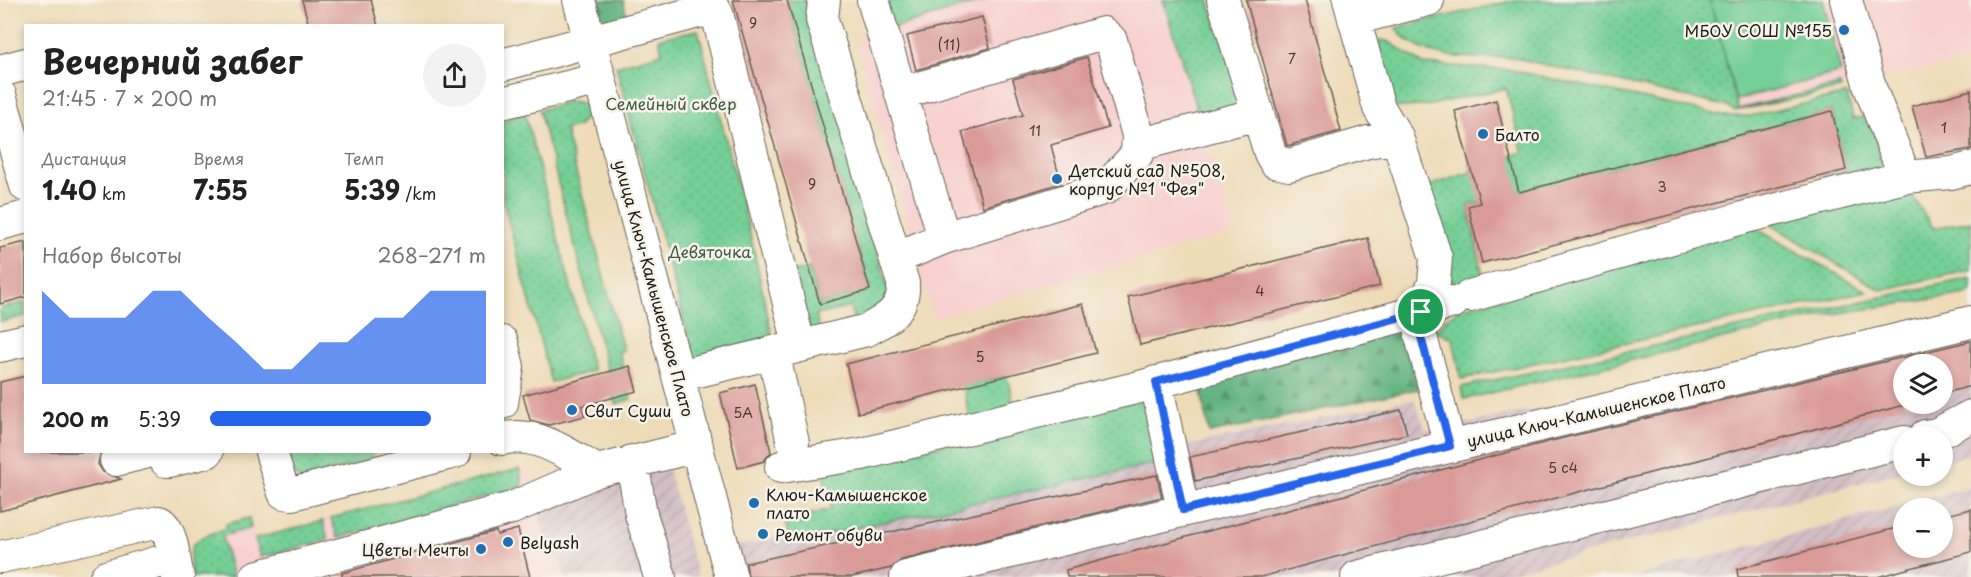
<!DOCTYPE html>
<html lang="ru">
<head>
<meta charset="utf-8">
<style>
  body { margin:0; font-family:"Playpen Sans",sans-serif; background:#f2f2f2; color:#222; height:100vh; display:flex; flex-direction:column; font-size:22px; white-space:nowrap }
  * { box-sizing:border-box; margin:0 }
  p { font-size:20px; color:#767676 }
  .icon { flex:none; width:33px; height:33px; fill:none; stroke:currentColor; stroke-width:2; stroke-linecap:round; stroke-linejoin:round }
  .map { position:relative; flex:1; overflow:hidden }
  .sheet { position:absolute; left:24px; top:24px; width:480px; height:429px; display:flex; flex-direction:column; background:#fff; border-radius:0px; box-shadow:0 3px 9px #0003 }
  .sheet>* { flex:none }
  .buttons { position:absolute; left:1893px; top:354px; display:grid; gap:12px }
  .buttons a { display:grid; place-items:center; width:60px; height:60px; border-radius:50%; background:#fff; box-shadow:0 3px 9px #0003; font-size:30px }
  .pin { position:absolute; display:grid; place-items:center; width:51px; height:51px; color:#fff; margin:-26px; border:3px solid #fff; border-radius:50%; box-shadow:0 2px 6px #0007 }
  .round { display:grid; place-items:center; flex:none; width:63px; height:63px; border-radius:32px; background:#f2f2f2 }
  .overview { display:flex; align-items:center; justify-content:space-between; height:102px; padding:0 18px }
  h1 { font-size:33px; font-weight:700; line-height:45px }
  .stats { display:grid; grid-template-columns:repeat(3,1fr); gap:9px; height:102px; padding:6px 18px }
  .stats div { display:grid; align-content:center }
  .stats b { font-size:26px; font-weight:700 }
  .stats small { font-size:16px; font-weight:400 }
  .stats p { font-size:16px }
  .chart { height:168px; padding:12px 18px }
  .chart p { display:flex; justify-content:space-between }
  .chart svg { width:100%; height:108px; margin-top:6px; fill:#2563eb; opacity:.7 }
  ul { padding:0 18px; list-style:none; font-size:20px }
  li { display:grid; grid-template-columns:96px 72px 1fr; align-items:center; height:45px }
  li i { height:15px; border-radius:8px; background:#2563eb }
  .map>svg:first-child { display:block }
  .built { fill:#f7d0cf }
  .industrial { fill:url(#industrial-furrows); fill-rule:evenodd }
  .grass { fill:url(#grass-dots); stroke:#487659; stroke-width:1.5 }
  .forest { fill:url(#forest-firs); stroke:#3e674e; stroke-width:1.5 }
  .garden { fill:#75cf96; stroke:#487659; stroke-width:1.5 }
  .building { fill:#da9a97 }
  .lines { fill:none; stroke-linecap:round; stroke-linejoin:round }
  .minor-casing { stroke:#665f53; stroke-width:34 }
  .minor { stroke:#fff; stroke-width:32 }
  .route-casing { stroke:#fff; stroke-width:12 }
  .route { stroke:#2563eb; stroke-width:8 }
  .poi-dot { fill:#1f6fb2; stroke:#f7f3e8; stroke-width:2 }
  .labels { text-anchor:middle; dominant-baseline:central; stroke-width:5; stroke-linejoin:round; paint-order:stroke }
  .number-label { font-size:14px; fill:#4c3c3b }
  .poi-label { font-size:16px; fill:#1c1c1c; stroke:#f7f3e8; text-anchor:start }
  .park-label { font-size:16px; fill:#3b5b47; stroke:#f7f3e8 }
  .street-label { font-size:16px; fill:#1c1c1c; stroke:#f7f3e8 }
</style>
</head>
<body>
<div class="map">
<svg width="1971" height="577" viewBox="0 0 1971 577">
  <defs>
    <pattern id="industrial-furrows" width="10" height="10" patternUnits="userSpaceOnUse" patternTransform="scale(1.5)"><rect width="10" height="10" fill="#d2bec5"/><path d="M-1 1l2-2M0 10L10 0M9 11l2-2" fill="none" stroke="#b4a3a9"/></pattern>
    <pattern id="grass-dots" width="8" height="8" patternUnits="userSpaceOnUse" patternTransform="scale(1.5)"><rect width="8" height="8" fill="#75cf96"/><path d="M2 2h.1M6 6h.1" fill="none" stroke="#65b181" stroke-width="1.8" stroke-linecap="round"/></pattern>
    <pattern id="forest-firs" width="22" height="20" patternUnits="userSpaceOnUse" patternTransform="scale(1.5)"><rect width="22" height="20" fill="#60b27f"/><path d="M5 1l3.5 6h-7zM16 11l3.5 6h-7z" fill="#4e9067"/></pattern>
  </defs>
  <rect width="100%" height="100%" fill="#f7f3e8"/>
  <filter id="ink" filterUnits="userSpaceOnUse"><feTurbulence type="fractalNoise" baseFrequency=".0167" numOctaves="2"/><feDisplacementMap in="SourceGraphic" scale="12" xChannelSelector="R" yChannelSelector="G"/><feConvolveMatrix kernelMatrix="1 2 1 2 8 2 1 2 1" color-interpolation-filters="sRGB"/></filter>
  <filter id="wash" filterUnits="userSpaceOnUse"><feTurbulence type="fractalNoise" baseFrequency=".008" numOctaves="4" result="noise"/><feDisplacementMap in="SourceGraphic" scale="24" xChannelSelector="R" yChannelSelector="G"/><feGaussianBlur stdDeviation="1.35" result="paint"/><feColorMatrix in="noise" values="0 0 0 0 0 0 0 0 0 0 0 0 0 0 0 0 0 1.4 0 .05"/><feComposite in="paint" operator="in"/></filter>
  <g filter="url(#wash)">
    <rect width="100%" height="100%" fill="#eedcb9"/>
    <path class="built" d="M 986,0 L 1163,0 L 1234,232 L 934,318 L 856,40 Z
      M 1710,0 L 1971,0 L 1971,60 L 1840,85 L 1738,109 Z
      M 527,467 L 536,503 L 565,577 L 233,577 L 222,536 L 251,528 L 255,539 Z"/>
    <path class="industrial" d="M 1969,323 L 1971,331 L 1971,454 L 1943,462 L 1942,436 L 1904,436 L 1903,472 L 1491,577 L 731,577 L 723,547 L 746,545 L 778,537 L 822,521 L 1414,399 L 1426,431 ZM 1904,364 L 1942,364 L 1942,404 L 1904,404 Z
      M 668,469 L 698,577 L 565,577 L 561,562 L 550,558 L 536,503 Z
      M 1971,487 L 1971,577 L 1633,577 ZM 1904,508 L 1942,508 L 1942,548 L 1904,548 Z"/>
    <path class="grass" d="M 787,0 L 809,0 L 889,293 L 876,318 L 855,323 L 850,307 L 816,315 L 820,332 L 812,334 L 793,272 L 809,268 L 820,304 L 870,289 Z
      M 878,0 L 986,0 L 887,30 Z
      M 1163,0 L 1209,0 L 1239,90 L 1239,106 L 1200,120 Z
      M 1515,0 L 1710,0 L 1738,109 L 1840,85 L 1841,89 L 1735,111 L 1725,106 L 1511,57 C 1473,58 1421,63 1396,28 Z
      M 698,30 L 753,246 L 772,336 L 696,366 L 616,66 L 662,53 L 659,38 Z
      M 1379,40 L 1388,41 L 1423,64 L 1511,70 L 1724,116 L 1751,116 L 1847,94 L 1853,119 L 1870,115 L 1885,176 L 1826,191 L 1821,176 L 1846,170 L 1832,111 L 1468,206 L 1485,285 L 1454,293 L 1426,187 L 1471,172 L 1470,164 L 1523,153 L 1506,88 L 1430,105 L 1394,108 L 1379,49 Z
      M 572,101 L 585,104 L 590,111 L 579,126 L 565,130 L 623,350 L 619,352 L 631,399 L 616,404 L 539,110 Z
      M 525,114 L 593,371 L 551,382 L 503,200 L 503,120 Z
      M 1906,186 L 1933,228 L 1971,221 L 1971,270 L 1881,290 L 1765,221 Z
      M 1755,228 L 1867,291 L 1461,379 L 1453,339 L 1436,331 L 1447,318 L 1460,309 Z
      M 1971,278 L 1971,293 L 1960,295 L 1826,315 L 1464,399 L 1461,387 Z
      M 25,302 L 25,316 L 0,322 L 0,308 Z
      M 1007,376 L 1015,412 L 971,422 L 963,386 Z
      M 1154,395 L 1168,461 L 791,542 L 784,521 L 831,509 L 823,473 Z
      M 286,452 L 374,452 L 369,461 L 301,480 L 292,472 Z
      M 519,469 L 523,486 L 338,538 L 331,518 Z
      M 249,518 L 251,528 L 222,536 L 233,577 L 193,577 C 184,541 195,539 227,528 L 226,524 Z
      M 323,521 L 328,540 L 260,557 L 255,539 Z"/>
    <path class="forest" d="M 593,0 L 623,0 L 628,20 C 611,23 597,18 593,0 Z
      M 1403,331 L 1418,389 L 1209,433 L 1198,376 Z"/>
    <path class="garden" d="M 1710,0 L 1823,0 L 1841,72 L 1736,100 Z"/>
    <g id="blocks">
      <path class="building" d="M 302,0 L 371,0 L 378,26 L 309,26 Z
        M 733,0 L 787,0 L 870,290 L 820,304 Z
        M 1246,0 L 1305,0 L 1341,131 L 1287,146 Z
        M 982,17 L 990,48 L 916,70 L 907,36 Z
        M 1087,57 L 1108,128 L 1051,145 L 1061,183 L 983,207 L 962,132 L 1023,115 L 1013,79 Z
        M 1971,90 L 1971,149 L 1926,157 L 1912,106 Z
        M 1496,100 L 1519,192 L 1832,111 L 1846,170 L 1482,263 L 1468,206 L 1480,203 L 1455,111 Z
        M 1368,238 L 1380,286 L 1140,345 L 1128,297 Z
        M 26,242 L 26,297 L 0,304 L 0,248 Z
        M 1083,304 L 1096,353 L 858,413 L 846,364 Z
        M 1971,341 L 1971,386 L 1942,394 L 1942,364 L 1904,364 L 1904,404 L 1908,404 L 1261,577 L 1067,577 L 1066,570 L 1212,530 L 1551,441 Z
        M 630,366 L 637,391 L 582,406 L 585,416 L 549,425 L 530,420 L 523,395 Z
        M 26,376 L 26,452 L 101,452 L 98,464 L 103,472 L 121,479 L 0,511 L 0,382 Z
        M 755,384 L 771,452 L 764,461 L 738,468 L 720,393 Z
        M 1401,410 L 1407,434 L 1195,481 L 1190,457 Z
        M 1157,475 L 1162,497 L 902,560 L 891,568 L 852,577 L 748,577 L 746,563 Z
        M 1971,509 L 1971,552 L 1877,577 L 1738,577 L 1737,569 L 1904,526 L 1904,548 L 1942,548 L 1942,516 Z
        M 518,529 L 530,577 L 342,577 L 342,573 L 496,531 L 497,535 Z"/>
    </g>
  </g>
  <g filter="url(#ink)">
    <use href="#blocks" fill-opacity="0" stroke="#665f53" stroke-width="1.5"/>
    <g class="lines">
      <g class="minor-casing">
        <path id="minor" d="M 579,0 L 731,577
          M 873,0 L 944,238
          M 1223,0 L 1270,153 L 1275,162 L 1289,165 L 1368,142 L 1397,137
          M 1349,0 L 1379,108 L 1397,137 L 1436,258 L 1434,283 L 1421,312 L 1421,337 L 1450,446
          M 1846,0 L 1870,87
          M 1354,19 L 1428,0
          M 502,65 L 698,12 L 714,10 L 717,13 L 799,344
          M 0,71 L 26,64
          M 1869,85 L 1905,177
          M 0,95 L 26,186
          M 502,103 L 600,79
          M 1138,145 L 1258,114
          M 0,224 L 26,217
          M 896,258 L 944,238 L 1106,188 L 1137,154 L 1138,135 L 1111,40 L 1103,33 L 902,93
          M 1470,296 L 1742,218 L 1905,177 L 1951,173 L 1971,168
          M 502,342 L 508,367 L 502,403
          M 0,346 L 26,340
          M 773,351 L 793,443
          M 678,376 L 867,330 C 888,319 905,309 903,283 L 822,20 L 824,0
          M 1156,382 L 1183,510
          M 1925,436 L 1937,434 L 1971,416
          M 502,439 C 536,430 569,455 597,471 L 697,446
          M 162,452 L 166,461 L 170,461 L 207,452
          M 271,452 L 284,493 L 292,494 L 455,452
          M 116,460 L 148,452
          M 632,461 L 641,514 L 660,577
          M 781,467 L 862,454 L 1136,388 L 1453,302
          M 0,557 L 159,522 C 173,529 174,563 178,577
          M 106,577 L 173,558
          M 256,577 L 512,508 L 597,471
          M 906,577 L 1971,322
          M 1357,577 L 1904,442"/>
      </g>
      <use href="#minor" class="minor"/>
    </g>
  </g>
  <g class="lines" filter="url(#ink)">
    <g class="route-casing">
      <path id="route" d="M 1421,312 L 1421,337 L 1450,446 L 1183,510 L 1156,382 Z"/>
    </g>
    <use href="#route" class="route"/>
  </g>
  <g class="poi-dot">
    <circle cx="1844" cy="30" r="6"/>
    <circle cx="1483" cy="134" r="6"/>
    <circle cx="1057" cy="179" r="6"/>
    <circle cx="572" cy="410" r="6"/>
    <circle cx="754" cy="503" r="6"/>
    <circle cx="763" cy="534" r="6"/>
    <circle cx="508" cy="542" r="6"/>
    <circle cx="481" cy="549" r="6"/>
  </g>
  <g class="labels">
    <g class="number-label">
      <text x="753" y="22">9</text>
      <text x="949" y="44">(11)</text>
      <text x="1292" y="58">7</text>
      <text x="1944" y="127">1</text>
      <text x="1035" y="130">11</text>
      <text x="812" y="183">9</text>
      <text x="1662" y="186">3</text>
      <text x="1260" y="290">4</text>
      <text x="980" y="356">5</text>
      <text x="743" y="412">5А</text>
      <text x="1563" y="467">5 с4</text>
    </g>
    <g class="poi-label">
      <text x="1832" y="30" text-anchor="end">МБОУ СОШ №155</text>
      <text x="1495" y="134">Балто</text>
      <text x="1069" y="170">Детский сад №508,<tspan x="1069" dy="18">корпус №1 "Фея"</tspan></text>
      <text x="584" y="410">Свит Суши</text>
      <text x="766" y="494">Ключ-Камышенское<tspan x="766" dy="18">плато</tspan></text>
      <text x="775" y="534">Ремонт обуви</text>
      <text x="520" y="542">Belyash</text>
      <text x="469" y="549" text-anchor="end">Цветы Мечты</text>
    </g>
    <g class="park-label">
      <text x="671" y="103">Семейный сквер</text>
      <text x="710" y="251">Девяточка</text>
    </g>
    <g class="street-label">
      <text transform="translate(655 288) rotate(75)">улица Ключ-Камышенское Плато</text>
      <text transform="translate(1596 411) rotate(-13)">улица Ключ-Камышенское Плато</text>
    </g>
  </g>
</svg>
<div class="buttons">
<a><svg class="icon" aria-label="layers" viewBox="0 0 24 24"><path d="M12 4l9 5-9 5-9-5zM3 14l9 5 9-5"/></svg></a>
<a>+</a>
<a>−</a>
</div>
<div class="pin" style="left:1421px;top:312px;background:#1e9e55"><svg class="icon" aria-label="arrive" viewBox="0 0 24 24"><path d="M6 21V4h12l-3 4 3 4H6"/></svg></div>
<section class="sheet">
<div class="overview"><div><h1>Вечерний забег</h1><p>21:45 · 7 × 200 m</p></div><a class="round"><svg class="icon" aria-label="share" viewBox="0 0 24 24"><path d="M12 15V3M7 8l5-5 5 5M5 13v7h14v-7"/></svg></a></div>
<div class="stats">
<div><p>Дистанция</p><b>1.40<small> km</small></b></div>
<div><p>Время</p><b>7:55</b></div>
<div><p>Темп</p><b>5:39<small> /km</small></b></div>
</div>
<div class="chart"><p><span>Набор высоты</span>268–271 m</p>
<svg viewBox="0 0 160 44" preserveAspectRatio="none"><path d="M0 44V6L10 17L20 17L30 17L40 6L50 6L60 17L70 27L80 38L90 38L100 27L110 27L120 17L130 17L140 6L150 6L160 6V44z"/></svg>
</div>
<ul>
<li><b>200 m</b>5:39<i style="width:80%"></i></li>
</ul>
</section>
</div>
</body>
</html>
